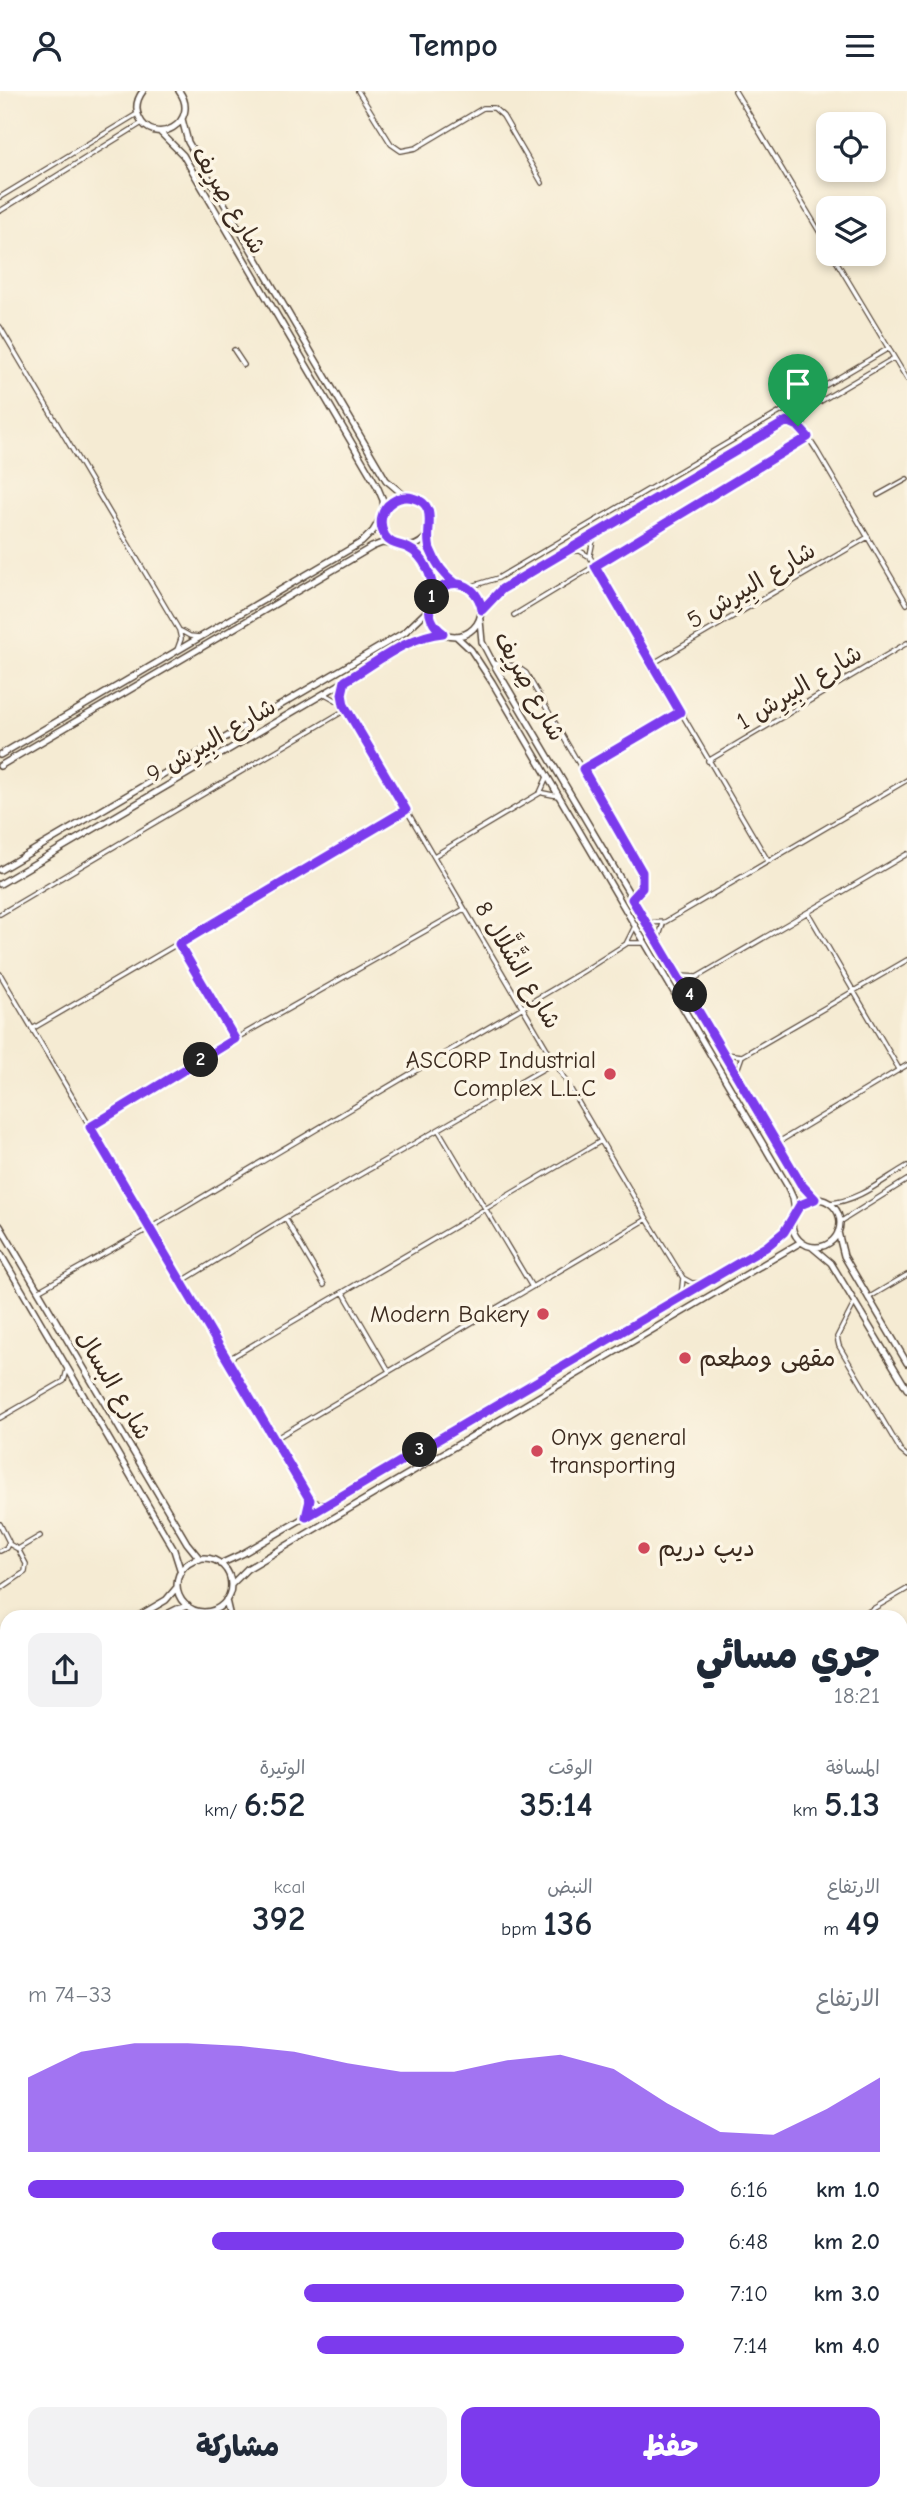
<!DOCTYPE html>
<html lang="ar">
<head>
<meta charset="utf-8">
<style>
  body { margin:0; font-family:"Comic Neue","Playpen Sans Arabic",sans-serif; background:#f2f2f3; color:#1f2937; direction:rtl; height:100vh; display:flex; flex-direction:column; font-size:26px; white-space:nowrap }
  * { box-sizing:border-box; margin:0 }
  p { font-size:23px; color:#747a83 }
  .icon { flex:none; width:38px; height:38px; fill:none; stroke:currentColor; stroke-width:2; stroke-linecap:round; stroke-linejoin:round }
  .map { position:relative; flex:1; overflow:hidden; direction:ltr }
  .sheet { position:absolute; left:0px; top:1519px; width:908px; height:891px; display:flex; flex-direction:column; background:#fff; border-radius:21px 21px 0 0; box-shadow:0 4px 10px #0003; direction:rtl }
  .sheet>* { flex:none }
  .tools { position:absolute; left:816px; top:21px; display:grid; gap:14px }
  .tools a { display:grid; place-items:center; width:70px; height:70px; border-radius:14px; background:#fff; box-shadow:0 4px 10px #0003; font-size:35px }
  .pin { position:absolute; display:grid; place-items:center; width:60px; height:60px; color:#fff; margin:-72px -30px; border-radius:50% 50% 50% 0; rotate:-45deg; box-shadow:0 0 7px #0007 }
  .pin .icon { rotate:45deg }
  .km { position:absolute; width:35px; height:35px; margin:-18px; border-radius:50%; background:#222; color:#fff; font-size:19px; line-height:35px; text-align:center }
  .round { display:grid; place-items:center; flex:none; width:74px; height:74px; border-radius:14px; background:#f2f2f3 }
  .head { display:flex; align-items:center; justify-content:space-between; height:119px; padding:0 28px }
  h1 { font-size:38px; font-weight:800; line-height:52px }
  .stats { display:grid; grid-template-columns:repeat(3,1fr); gap:10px; height:119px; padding:7px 28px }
  .stats div { display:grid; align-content:center }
  .stats b { font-size:35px; font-weight:800 }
  .stats small { font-size:19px; font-weight:400 }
  .stats p { font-size:19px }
  .chart { height:196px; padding:14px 28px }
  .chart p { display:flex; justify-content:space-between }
  .chart svg { width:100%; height:126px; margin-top:7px; fill:#7c3aed; opacity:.7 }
  .cta { display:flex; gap:14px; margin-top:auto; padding:14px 28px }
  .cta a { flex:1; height:80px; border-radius:14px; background:#7c3aed; color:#fff; font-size:28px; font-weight:800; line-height:80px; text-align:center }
  .cta a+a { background:#f2f2f3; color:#1f2937 }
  ul { padding:0 28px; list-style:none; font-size:23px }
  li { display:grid; grid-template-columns:112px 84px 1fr; align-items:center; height:52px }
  li i { height:18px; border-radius:9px; background:#7c3aed }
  header { display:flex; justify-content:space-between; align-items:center; height:91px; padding:0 28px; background:#fff; font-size:32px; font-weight:800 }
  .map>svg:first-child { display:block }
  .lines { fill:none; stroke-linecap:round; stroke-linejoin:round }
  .street-casing { stroke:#574739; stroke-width:6 }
  .secondary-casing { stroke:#574739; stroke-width:8 }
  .street { stroke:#fff; stroke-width:3.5 }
  .secondary { stroke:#fff; stroke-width:5 }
  .route-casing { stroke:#fff; stroke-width:14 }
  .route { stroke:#7c3aed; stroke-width:9 }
  .poi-dot { fill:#d1495b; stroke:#fcf5e5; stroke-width:2.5 }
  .labels { text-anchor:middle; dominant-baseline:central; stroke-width:7; stroke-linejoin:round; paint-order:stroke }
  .street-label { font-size:24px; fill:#3b2a1e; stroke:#fcf5e5 }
  .poi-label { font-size:24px; fill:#3b2a1e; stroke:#fcf5e5; text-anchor:start }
</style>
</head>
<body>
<header><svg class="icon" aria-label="menu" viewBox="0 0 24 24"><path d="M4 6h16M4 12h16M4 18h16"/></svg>Tempo<svg class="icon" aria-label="person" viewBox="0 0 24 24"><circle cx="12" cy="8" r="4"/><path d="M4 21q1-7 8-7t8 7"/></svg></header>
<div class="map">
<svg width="907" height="2409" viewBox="0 0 907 2409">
  <rect width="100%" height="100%" fill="#fcf5e5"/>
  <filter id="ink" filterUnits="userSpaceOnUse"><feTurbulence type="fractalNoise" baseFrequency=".0143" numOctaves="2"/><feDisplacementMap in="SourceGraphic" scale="14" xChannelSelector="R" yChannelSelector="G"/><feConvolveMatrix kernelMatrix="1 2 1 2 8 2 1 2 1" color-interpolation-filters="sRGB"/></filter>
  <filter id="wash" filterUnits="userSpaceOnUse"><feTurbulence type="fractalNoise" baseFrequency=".00686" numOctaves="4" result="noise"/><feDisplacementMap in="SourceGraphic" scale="28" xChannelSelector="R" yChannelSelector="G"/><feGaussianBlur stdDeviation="1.57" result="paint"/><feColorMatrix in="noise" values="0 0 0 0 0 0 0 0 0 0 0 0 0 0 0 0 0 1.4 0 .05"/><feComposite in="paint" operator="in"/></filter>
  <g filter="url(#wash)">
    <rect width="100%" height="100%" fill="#f5ebd3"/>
  </g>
  <g filter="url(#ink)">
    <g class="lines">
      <g class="street-casing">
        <path id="street" d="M 358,0 L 391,53 L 401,60 L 416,57 L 483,17 L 494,17 L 503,25 L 542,92
          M 735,0 L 828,155
          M 0,106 L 137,23
          M 0,120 L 142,32
          M 832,163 L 907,288
          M 0,236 L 179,539 L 181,548 L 177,559
          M 234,259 L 244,274
          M 787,330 L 804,340 L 817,360 L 907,513
          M 803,338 L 804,327 L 807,318
          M 878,404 L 907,388
          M 568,460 L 580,460 L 590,466 L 768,770
          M 590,464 L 594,444
          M 469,496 L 498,487 L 889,257
          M 482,519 L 502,498 L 894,267
          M 514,524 L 808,346
          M 181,540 L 190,545 L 199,546
          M 493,572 L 516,575 L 526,582 L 642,781 L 642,797 L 632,808
          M 652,573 L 868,446
          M 345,590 L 342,603 L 347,618 L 647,1128 L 683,1187 L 692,1192 L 704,1192
          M 325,603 L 343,613
          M 708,670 L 907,552
          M 583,678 L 680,621
          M 543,702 L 558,705
          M 434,765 L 540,702 L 547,686
          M 808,822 L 899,978
          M 0,823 L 347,618
          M 647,832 L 665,831 L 907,689
          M 658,848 L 663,833
          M 628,852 L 644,852
          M 180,853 L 235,948
          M 0,883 L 310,1409 L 326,1414
          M 680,885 L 697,886 L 907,763
          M 690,903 L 695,887
          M 32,938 L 406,719
          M 725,963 L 742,965 L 907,869
          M 736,982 L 742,965
          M 90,1036 L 235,948 L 464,818
          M 439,1040 L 532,1196
          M 777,1052 L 907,974
          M 829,1112 C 857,1111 883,1089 907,1075
          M 285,1127 L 324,1194
          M 840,1131 L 907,1089
          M 181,1191 L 285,1127 L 555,971
          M 38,1200 L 150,1137 L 582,881 L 626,853 L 634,837
          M 343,1201 L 389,1280
          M 681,1206 L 683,1187
          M 868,1207 L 907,1184
          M 854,1213 L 837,1246 L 839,1255 L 901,1360 L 907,1365
          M 227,1269 L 601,1050
          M 0,1327 L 64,1290 L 67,1279
          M 273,1349 L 647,1128
          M 307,1424 L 310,1409
          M 0,1433 L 9,1451 L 6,1457 L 0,1460
          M 9,1453 L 18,1458 L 40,1445
          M 0,1498 L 25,1481 L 26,1473 L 18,1458
          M 859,1526 L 907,1498
          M 0,1795 L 7,1791
          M 901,1883 L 907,1880
          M 901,1937 L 907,1934
          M 0,1990 L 7,2002
          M 901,2055 L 907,2064
          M 0,2261 L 7,2273
          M 901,2297 L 907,2307
          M 901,2399 L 907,2396
          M 608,2403 L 611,2409
          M 240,2409 L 250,2403
          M 532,2409 L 542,2403
          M 884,2409 L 895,2403"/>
      </g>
      <g class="secondary-casing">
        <path id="secondary" d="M 143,0 C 137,8 135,17 139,26 C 153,58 202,31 179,0
          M 182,28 L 188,51 L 386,389 L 406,406
          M 160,41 L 183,64 L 377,395 L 383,409 L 384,419
          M381 431a25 25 0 1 1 50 0a25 25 0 1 1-50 0Z
          M 428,445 C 429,464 441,481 455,492
          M 406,456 C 423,466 432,483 434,502
          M429 519a26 26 0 1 1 52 0a26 26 0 1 1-52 0Z
          M 480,529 L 482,551 L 493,572 L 801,1093 L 815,1108
          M 456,545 L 471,559 L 492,591 L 787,1094 L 793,1107 L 795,1120
          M 0,664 L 362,451 L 373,440 L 382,425
          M 0,675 L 372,456 L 382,452 L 394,453
          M 0,779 L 405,541 L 428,519
          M 0,793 L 410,552 L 429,544 L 443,542
          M792 1132a24 24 0 1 1 48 0a24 24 0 1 1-48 0Z
          M 0,1135 L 187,1452 L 200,1468
          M 838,1141 L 844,1165 L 907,1272
          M 812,1156 L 831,1172 L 907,1298
          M 0,1162 L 174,1459 L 181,1481
          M177 1494a27 27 0 1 1 54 0a27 27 0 1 1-54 0Z
          M 220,1473 L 242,1463 L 749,1167 L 779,1146 L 791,1131
          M 231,1494 L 247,1478 L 801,1151
          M 226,1509 L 230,1526
          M 137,1526 L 166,1509 L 177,1496
          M 161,1526 L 177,1518 L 188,1515
          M 0,1607 L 7,1603
          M 0,1619 L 7,1615
          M 901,1904 L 907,1901
          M 901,1915 L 907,1912
          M 901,2317 L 907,2313
          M 901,2332 L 907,2328
          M 41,2409 L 52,2403
          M 61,2409 L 72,2403
          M 720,2409 L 722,2403
          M 776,2409 L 781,2403"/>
      </g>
      <use href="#street" class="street"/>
      <use href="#secondary" class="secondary"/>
    </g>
  </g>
  <g class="lines" filter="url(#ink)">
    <g class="route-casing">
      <path id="route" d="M 798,335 L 787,330 L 502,498 L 482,519 C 478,494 453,483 434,503 C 432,486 425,465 408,457 C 399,453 391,454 385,445 C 378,433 381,418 392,411 C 398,407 406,405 413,407 C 440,414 424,439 430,458 C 435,471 444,484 455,492 C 426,495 421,527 443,542 C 407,545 375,573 345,590 L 342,603 L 344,614 L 406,719 L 179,853 L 235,948 L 90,1036 L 310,1409 L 306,1426 L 766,1156 L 784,1141 L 800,1114 L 815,1108 L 801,1093 L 632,808 L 642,797 L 642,781 L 583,678 L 680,621 L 595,475 L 808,346 L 798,335"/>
    </g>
    <use href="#route" class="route"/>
  </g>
  <g class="poi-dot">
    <circle cx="610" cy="983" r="7"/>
    <circle cx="543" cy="1223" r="7"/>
    <circle cx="685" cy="1267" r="7"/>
    <circle cx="537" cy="1360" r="7"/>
    <circle cx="644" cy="1457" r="7"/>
  </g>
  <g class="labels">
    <g class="street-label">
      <text transform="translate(229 109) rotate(59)">شارع صِرِيف</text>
      <text transform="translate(751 494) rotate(-31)">شارع البِيرِش 5</text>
      <text transform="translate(530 595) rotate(61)">شارع صِرِيف</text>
      <text transform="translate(799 596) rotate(-31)">شارع البِيرِش 1</text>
      <text transform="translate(211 649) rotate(-30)">شارع البِيرِش 9</text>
      <text transform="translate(518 874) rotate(59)">شارع الشَّلَّال 8</text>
      <text transform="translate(114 1294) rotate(59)">شارع البسال</text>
    </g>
    <g class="poi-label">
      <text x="596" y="969" text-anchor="end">ASCORP Industrial<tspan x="596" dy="28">Complex L.L.C</tspan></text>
      <text x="529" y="1223" text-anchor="end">Modern Bakery</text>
      <text x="699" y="1267">مقهى ومطعم</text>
      <text x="551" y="1346">Onyx general<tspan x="551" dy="28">transporting</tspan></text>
      <text x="658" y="1457">دیپ دریم</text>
    </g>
  </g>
</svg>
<div class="tools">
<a><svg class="icon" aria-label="locate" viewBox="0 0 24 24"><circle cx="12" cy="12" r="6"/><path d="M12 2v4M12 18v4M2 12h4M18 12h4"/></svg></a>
<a><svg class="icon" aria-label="layers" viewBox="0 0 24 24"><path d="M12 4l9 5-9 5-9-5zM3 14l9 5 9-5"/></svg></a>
</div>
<div class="pin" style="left:798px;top:335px;background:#1e9e55"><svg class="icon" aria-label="arrive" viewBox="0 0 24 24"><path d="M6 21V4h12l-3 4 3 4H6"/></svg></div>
<b class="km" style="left:432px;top:506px">1</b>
<b class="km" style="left:201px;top:969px">2</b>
<b class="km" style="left:420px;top:1359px">3</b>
<b class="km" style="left:690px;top:904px">4</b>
<section class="sheet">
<div class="head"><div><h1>جري مسائي</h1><p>18:21</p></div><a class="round"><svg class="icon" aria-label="share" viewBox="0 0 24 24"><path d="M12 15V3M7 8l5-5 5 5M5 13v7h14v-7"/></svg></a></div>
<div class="stats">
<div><p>المسافة</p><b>5.13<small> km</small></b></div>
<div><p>الوقت</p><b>35:14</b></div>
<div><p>الوتيرة</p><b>6:52<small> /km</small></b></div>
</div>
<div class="stats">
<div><p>الارتفاع</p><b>49<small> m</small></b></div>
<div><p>النبض</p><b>136<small> bpm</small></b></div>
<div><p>kcal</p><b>392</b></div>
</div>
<div class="chart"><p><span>الارتفاع</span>33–74 m</p>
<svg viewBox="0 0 160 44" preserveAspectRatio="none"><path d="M0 44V18L10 9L20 6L30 6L40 7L50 9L60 13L70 16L80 16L90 12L100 10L110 15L120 27L130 37L140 38L150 29L160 18V44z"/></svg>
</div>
<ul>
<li><b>1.0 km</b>6:16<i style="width:100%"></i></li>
<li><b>2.0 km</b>6:48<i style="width:72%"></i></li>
<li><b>3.0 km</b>7:10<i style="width:58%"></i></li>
<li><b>4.0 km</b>7:14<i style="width:56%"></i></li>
</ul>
<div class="cta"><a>حفظ</a><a>مشاركة</a></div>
</section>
</div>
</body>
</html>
